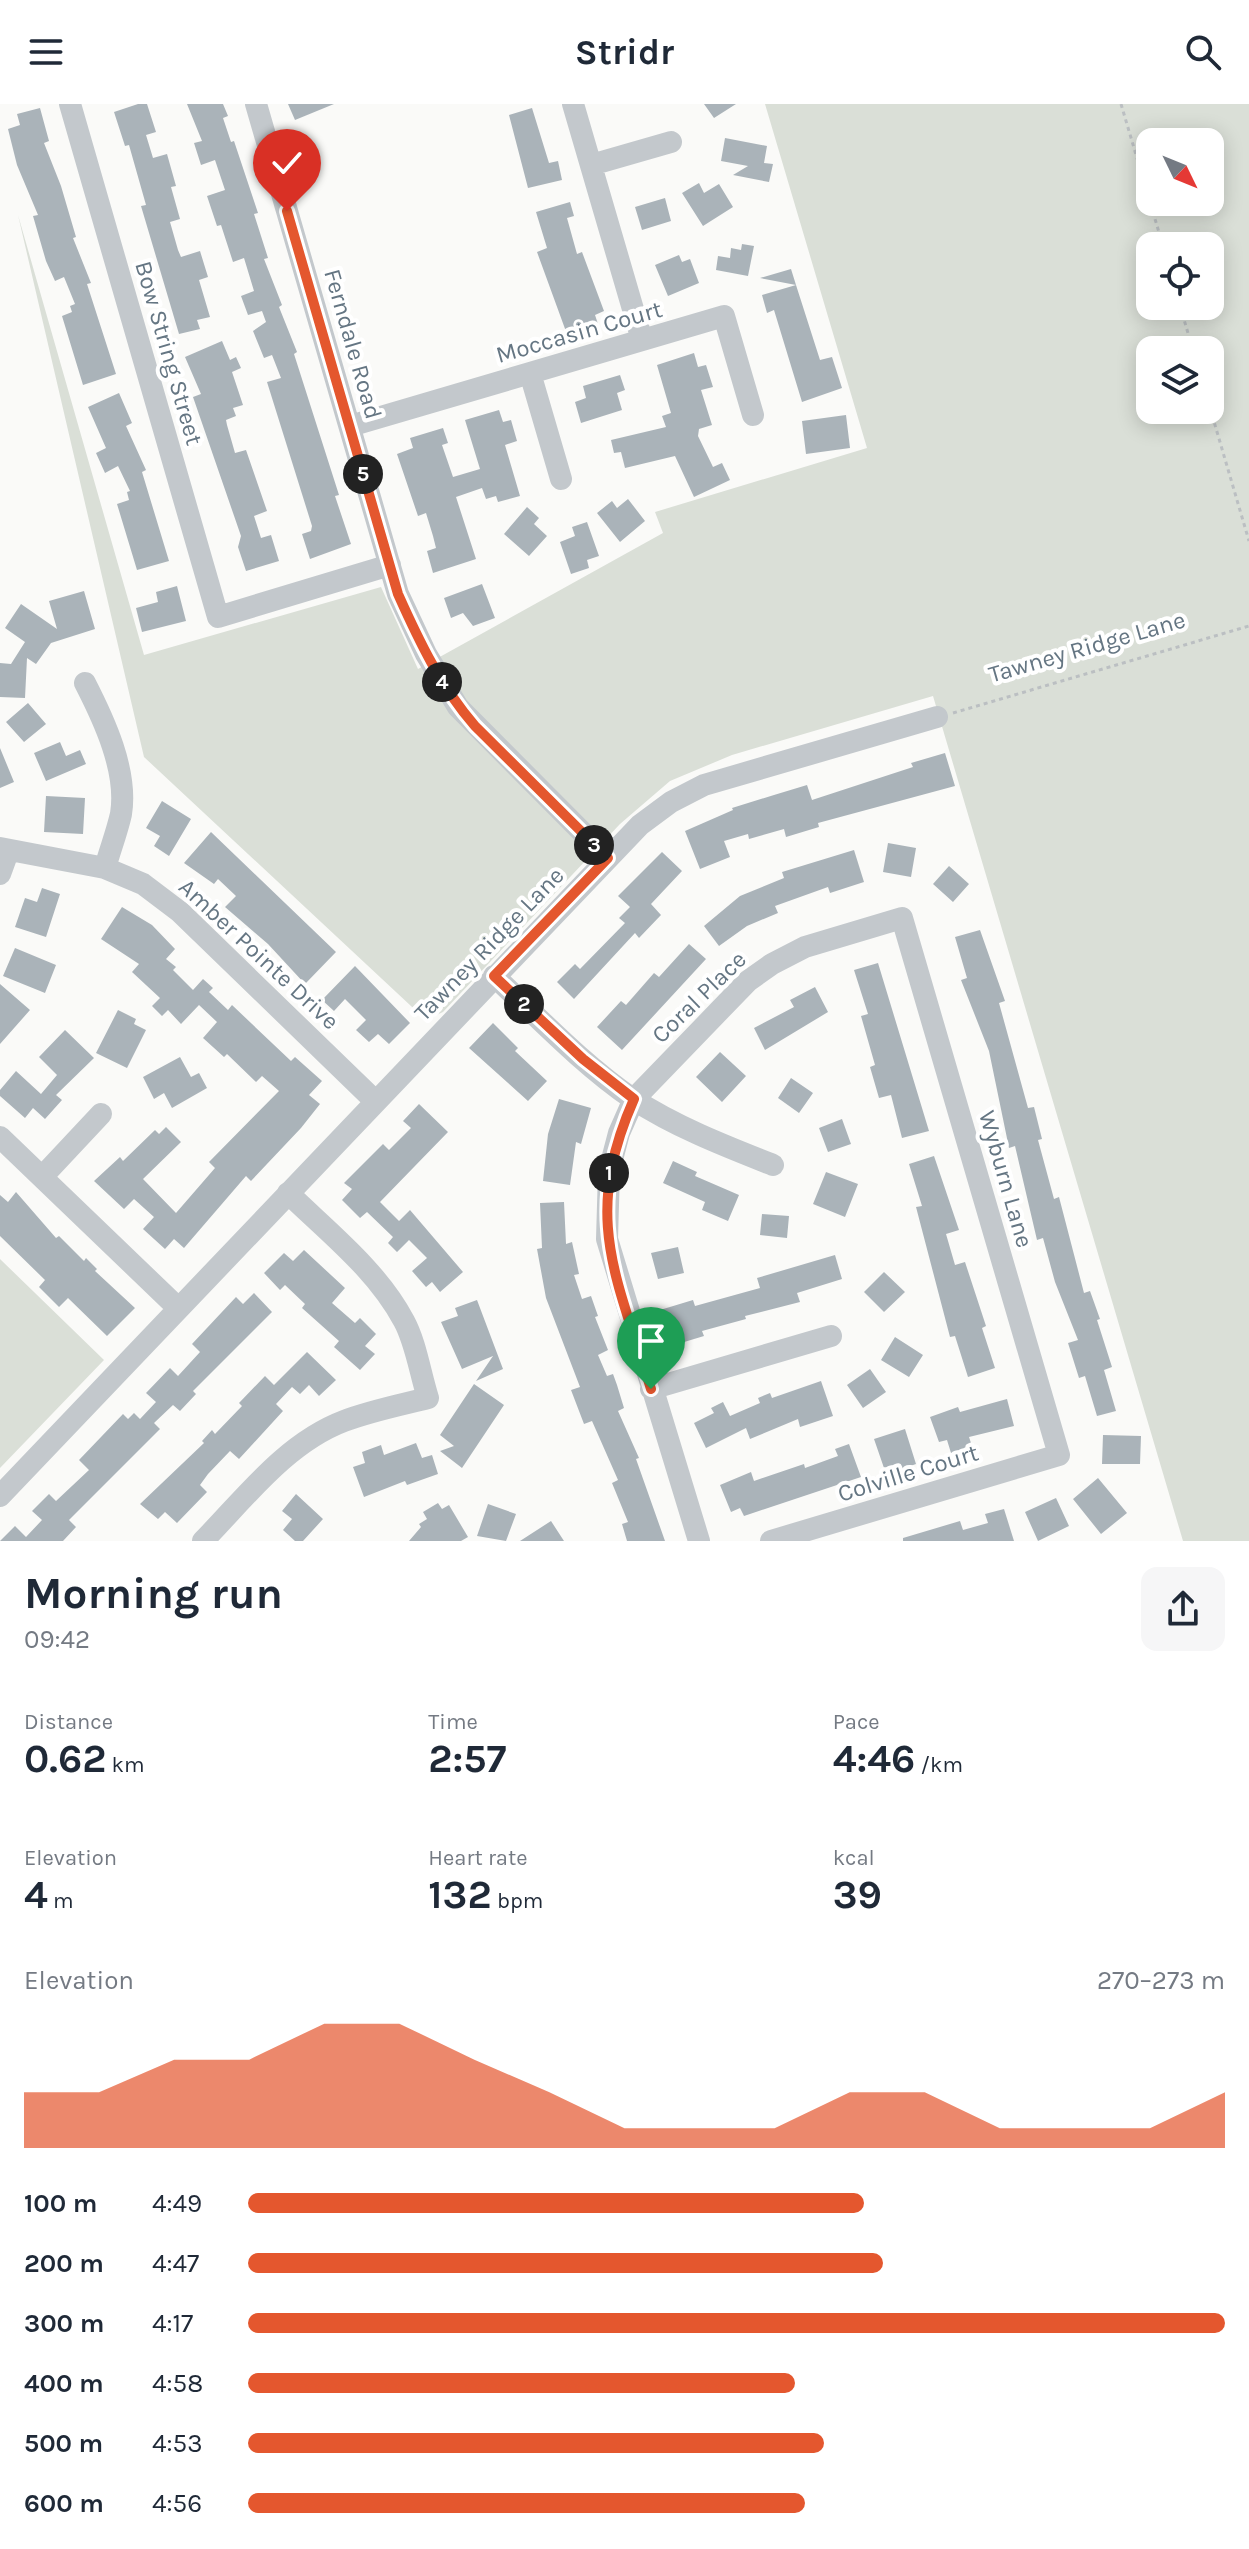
<!DOCTYPE html>
<html lang="en">
<head>
<meta charset="utf-8">
<style>
  body { margin:0; font-family:Karla,sans-serif; background:#f6f6f7; color:#1f2937; height:100vh; display:flex; flex-direction:column; font-size:30px; white-space:nowrap }
  * { box-sizing:border-box; margin:0 }
  p { font-size:26px; color:#747a83 }
  .icon { flex:none; width:44px; height:44px; fill:none; stroke:currentColor; stroke-width:2; stroke-linecap:round; stroke-linejoin:round }
  .map { position:relative; height:1437px; overflow:hidden }
  .panel { display:flex; flex-direction:column; background:#fff; flex:1 }
  .panel>* { flex:none }
  .needle { width:52px; rotate:133deg }
  .fabs { position:absolute; left:1136px; top:24px; display:grid; gap:16px }
  .fabs a { display:grid; place-items:center; width:88px; height:88px; border-radius:16px; background:#fff; box-shadow:0 4px 20px #0003; font-size:40px }
  .pin { position:absolute; display:grid; place-items:center; width:68px; height:68px; color:#fff; margin:-82px -34px; border-radius:50% 50% 50% 0; rotate:-45deg; box-shadow:0 0 8px #0007 }
  .pin .icon { rotate:45deg }
  .km { position:absolute; width:40px; height:40px; margin:-20px; border-radius:50%; background:#222; color:#fff; font-size:22px; line-height:40px; text-align:center }
  .round { display:grid; place-items:center; flex:none; width:84px; height:84px; border-radius:16px; background:#f6f6f7 }
  .headline { display:flex; align-items:center; justify-content:space-between; height:136px; padding:0 24px }
  h1 { font-size:44px; font-weight:700; line-height:60px }
  .metrics { display:grid; grid-template-columns:repeat(3,1fr); gap:12px; height:136px; padding:8px 24px }
  .metrics div { display:grid; align-content:center }
  .metrics b { font-size:40px; font-weight:700 }
  .metrics small { font-size:22px; font-weight:400 }
  .metrics p { font-size:22px }
  .chart { height:224px; padding:16px 24px }
  .chart p { display:flex; justify-content:space-between }
  .chart svg { width:100%; height:144px; margin-top:8px; fill:#e4572e; opacity:.7 }
  ul { padding:0 24px; list-style:none; font-size:26px }
  li { display:grid; grid-template-columns:128px 96px 1fr; align-items:center; height:60px }
  li i { height:20px; border-radius:10px; background:#e4572e }
  header { display:flex; justify-content:space-between; align-items:center; height:104px; padding:0 24px; background:#fff; font-size:36px; font-weight:700 }
  .map>svg:first-child { display:block }
  .green { fill:#dadfd7; fill-rule:evenodd }
  .building { fill:#aab3b9 }
  .lines { fill:none; stroke-linecap:round; stroke-linejoin:round }
  .path { stroke:#bbbfc2; stroke-width:3; stroke-dasharray:4 4; stroke-linecap:butt }
  .minor { stroke:#c3c8cc; stroke-width:22 }
  .route-casing { stroke:#fff; stroke-width:16 }
  .route { stroke:#e4572e; stroke-width:10 }
  .labels { text-anchor:middle; dominant-baseline:central; stroke-width:8; stroke-linejoin:round; paint-order:stroke }
  .street-label { font-size:24px; fill:#657683; stroke:#fff }
</style>
</head>
<body>
<header><svg class="icon" aria-label="menu" viewBox="0 0 24 24"><path d="M4 6h16M4 12h16M4 18h16"/></svg>Stridr<svg class="icon" aria-label="search" viewBox="0 0 24 24"><circle cx="10" cy="10" r="6"/><path d="M15 15l6 6"/></svg></header>
<div class="map">
<svg width="1249" height="1437" viewBox="0 0 1249 1437">
  <rect width="100%" height="100%" fill="#fafaf8"/>
  <path class="green" d="M 765,0 L 1249,0 L 1249,1437 L 1183,1437 L 933,592 L 732,651 L 670,677 L 620,720 L 443,908 L 426,916 L 144,653 L 18,111 L 144,551 L 381,483 L 418,565 L 663,429 L 655,408 L 867,344 ZM 1150,38 L 1210,38 L 1210,98 L 1150,98 ZM 1150,142 L 1210,142 L 1210,202 L 1150,202 ZM 1150,246 L 1210,246 L 1210,306 L 1150,306 Z
    M 0,1155 L 104,1256 L 0,1364 Z"/>
  <path class="building" d="M 138,0 L 147,0 L 156,28 L 146,31 L 153,54 L 167,50 L 176,82 L 171,83 L 180,115 L 170,118 L 178,146 L 181,153 L 200,147 L 208,173 L 199,176 L 210,213 L 197,216 L 200,225 L 179,230 L 141,102 L 146,101 L 129,41 L 125,42 L 114,8 Z
    M 187,0 L 223,0 L 228,12 L 223,14 L 231,38 L 234,37 L 258,109 L 254,110 L 268,154 L 264,155 L 282,201 L 279,203 L 297,248 L 294,250 L 339,391 L 335,392 L 351,440 L 310,455 L 302,430 L 311,427 L 312,422 L 267,278 L 281,274 L 272,251 L 264,254 L 253,227 L 266,218 L 262,207 L 248,211 L 241,192 L 254,187 L 244,154 L 233,158 L 221,121 L 217,122 L 207,92 L 225,86 L 215,56 L 201,61 L 194,39 L 202,37 Z
    M 288,0 L 334,0 L 295,16 Z
    M 704,0 L 736,0 L 714,14 Z
    M 40,4 L 49,37 L 44,39 L 61,82 L 76,133 L 73,134 L 91,179 L 87,180 L 116,270 L 83,281 L 62,212 L 72,208 L 70,202 L 75,200 L 64,173 L 55,177 L 46,157 L 33,112 L 38,111 L 17,61 L 8,25 L 20,21 L 17,10 Z
    M 532,4 L 549,59 L 558,57 L 562,76 L 528,84 L 509,11 Z
    M 725,34 L 767,42 L 764,59 L 773,60 L 769,78 L 733,71 L 748,62 L 721,57 Z
    M 699,79 L 704,89 L 719,80 L 733,103 L 703,122 L 682,89 Z
    M 665,94 L 671,117 L 642,126 L 635,103 Z
    M 570,98 L 574,112 L 567,114 L 577,150 L 582,148 L 604,207 L 595,211 L 599,223 L 568,233 L 537,148 L 547,144 L 536,108 Z
    M 742,140 L 754,142 L 748,172 L 716,166 L 718,152 L 730,154 L 731,144 L 741,146 Z
    M 679,151 L 682,158 L 690,155 L 699,179 L 668,192 L 655,161 Z
    M 791,165 L 796,181 L 760,174 Z
    M 796,181 L 820,256 L 832,253 L 842,284 L 802,298 L 774,206 L 767,209 L 762,191 Z
    M 222,237 L 230,256 L 236,253 L 241,264 L 232,268 L 243,301 L 233,304 L 236,312 L 226,316 L 227,321 L 235,349 L 246,346 L 267,407 L 254,412 L 261,434 L 271,431 L 279,457 L 246,467 L 238,443 L 241,432 L 193,293 L 201,290 L 185,253 Z
    M 694,249 L 698,263 L 706,261 L 713,283 L 701,286 L 712,321 L 699,325 L 698,332 L 713,363 L 722,359 L 730,376 L 694,393 L 675,352 L 625,364 L 621,348 L 614,349 L 611,336 L 666,323 L 662,312 L 671,309 L 657,261 Z
    M 620,271 L 625,286 L 617,289 L 622,306 L 581,319 L 575,298 L 586,294 L 583,282 Z
    M 119,289 L 132,319 L 126,322 L 146,366 L 142,368 L 169,457 L 137,466 L 117,400 L 129,396 L 127,388 L 130,387 L 118,362 L 105,369 L 96,349 L 106,344 L 88,303 Z
    M 499,306 L 503,318 L 511,316 L 517,337 L 505,341 L 520,392 L 498,398 L 496,392 L 486,395 L 482,384 L 456,393 L 476,455 L 433,469 L 427,447 L 436,444 L 433,432 L 426,409 L 418,412 L 397,350 L 413,344 L 410,334 L 443,324 L 448,339 L 442,341 L 453,373 L 480,365 L 465,316 Z
    M 846,311 L 850,344 L 806,350 L 802,317 Z
    M 628,395 L 645,417 L 620,438 L 597,409 L 612,397 L 617,404 Z
    M 527,403 L 539,414 L 534,420 L 547,432 L 529,452 L 504,430 Z
    M 587,418 L 599,452 L 587,456 L 589,464 L 571,470 L 560,438 L 575,432 L 572,423 Z
    M 482,480 L 495,514 L 473,522 L 463,509 L 451,514 L 444,494 Z
    M 177,482 L 186,517 L 142,528 L 136,504 L 158,498 L 156,488 Z
    M 84,487 L 95,525 L 51,539 L 36,560 L 27,554 L 25,594 L 0,593 L 0,559 L 11,560 L 25,538 L 5,524 L 21,500 L 57,525 L 49,497 Z
    M 28,599 L 46,620 L 24,638 L 6,618 Z
    M 60,638 L 66,652 L 80,646 L 86,660 L 46,677 L 34,649 Z
    M 0,644 L 14,678 L 0,684 Z
    M 945,649 L 955,682 L 818,719 L 819,723 L 786,733 L 784,725 L 749,735 L 748,730 L 724,737 L 730,753 L 700,765 L 685,727 L 733,706 L 732,704 L 774,691 L 807,681 L 812,696 L 913,663 L 911,659 Z
    M 46,692 L 85,694 L 83,730 L 44,728 Z
    M 162,697 L 191,715 L 169,752 L 154,742 L 160,732 L 146,724 Z
    M 211,728 L 336,848 L 305,880 L 268,840 L 225,803 L 236,792 L 218,775 L 214,780 L 184,759 Z
    M 888,739 L 916,744 L 911,773 L 883,768 Z
    M 854,746 L 864,778 L 830,789 L 828,783 L 775,802 L 778,809 L 747,822 L 719,842 L 704,822 L 740,792 L 784,774 L 782,768 Z
    M 662,748 L 682,767 L 651,800 L 661,811 L 639,834 L 635,829 L 574,895 L 557,878 L 575,860 L 580,865 L 625,819 L 619,814 L 630,803 L 618,792 Z
    M 949,762 L 969,780 L 953,798 L 933,780 Z
    M 42,784 L 60,790 L 46,833 L 15,823 L 25,794 L 37,798 Z
    M 122,803 L 152,821 L 175,845 L 166,855 L 176,863 L 173,866 L 193,886 L 203,875 L 213,884 L 209,888 L 228,906 L 232,901 L 291,957 L 295,953 L 322,977 L 309,991 L 320,1000 L 301,1024 L 251,1077 L 246,1072 L 184,1144 L 174,1135 L 165,1145 L 143,1125 L 154,1113 L 134,1095 L 124,1105 L 94,1077 L 120,1053 L 123,1057 L 155,1026 L 159,1030 L 166,1023 L 181,1038 L 143,1075 L 176,1109 L 215,1064 L 209,1058 L 279,987 L 262,972 L 256,978 L 227,950 L 224,953 L 203,934 L 217,918 L 199,901 L 181,920 L 168,906 L 162,912 L 152,902 L 160,894 L 132,868 L 139,860 L 101,835 Z
    M 980,826 L 1005,897 L 999,899 L 1028,1004 L 1034,1003 L 1042,1035 L 1038,1036 L 1054,1095 L 1059,1093 L 1084,1189 L 1090,1187 L 1100,1215 L 1097,1216 L 1112,1263 L 1104,1266 L 1116,1307 L 1097,1312 L 1085,1272 L 1079,1274 L 1068,1239 L 1078,1236 L 1055,1178 L 1043,1134 L 1037,1136 L 1015,1042 L 1009,1044 L 989,947 L 961,876 L 967,874 L 955,833 Z
    M 689,840 L 706,855 L 622,946 L 597,923 L 621,897 L 626,901 L 654,869 L 659,873 Z
    M 15,844 L 56,861 L 45,889 L 3,872 Z
    M 878,859 L 929,1027 L 902,1034 L 891,991 L 879,994 L 870,963 L 875,961 L 861,912 L 868,910 L 854,866 Z
    M 355,862 L 410,919 L 389,940 L 378,930 L 369,938 L 356,926 L 366,916 L 345,895 L 334,907 L 322,896 Z
    M 0,880 L 30,906 L 0,940 Z
    M 815,883 L 828,908 L 765,946 L 754,924 L 794,903 L 790,896 Z
    M 118,906 L 136,915 L 134,920 L 146,926 L 127,964 L 96,949 Z
    M 493,919 L 518,944 L 515,947 L 547,977 L 528,997 L 469,944 Z
    M 65,926 L 94,954 L 56,991 L 62,996 L 45,1015 L 33,1004 L 25,1014 L 0,992 L 0,986 L 16,967 L 41,990 L 57,971 L 39,953 Z
    M 720,948 L 746,972 L 722,998 L 696,973 Z
    M 180,953 L 191,973 L 199,969 L 207,984 L 172,1004 L 164,989 L 154,995 L 143,973 Z
    M 791,974 L 813,989 L 799,1009 L 778,994 Z
    M 559,995 L 591,1004 L 581,1040 L 576,1038 L 570,1081 L 543,1077 L 548,1030 Z
    M 419,1000 L 448,1028 L 380,1098 L 399,1117 L 410,1106 L 463,1168 L 440,1188 L 432,1178 L 426,1183 L 412,1167 L 427,1154 L 409,1136 L 397,1148 L 388,1139 L 393,1133 L 367,1108 L 360,1114 L 342,1096 L 352,1085 L 344,1079 L 383,1040 L 389,1046 L 411,1024 L 403,1017 Z
    M 842,1015 L 851,1040 L 828,1048 L 819,1024 Z
    M 934,1052 L 959,1126 L 946,1130 L 955,1161 L 965,1158 L 986,1222 L 982,1224 L 995,1264 L 968,1273 L 955,1232 L 950,1233 L 916,1103 L 922,1102 L 909,1060 Z
    M 673,1057 L 697,1068 L 695,1072 L 739,1091 L 728,1117 L 702,1106 L 705,1098 L 663,1079 Z
    M 826,1068 L 858,1080 L 845,1113 L 813,1100 Z
    M 16,1088 L 56,1134 L 59,1132 L 84,1157 L 86,1154 L 97,1165 L 95,1167 L 135,1204 L 107,1232 L 68,1194 L 59,1203 L 39,1183 L 45,1176 L 0,1132 L 0,1091 L 8,1098 Z
    M 564,1098 L 566,1140 L 572,1138 L 579,1170 L 574,1171 L 582,1195 L 591,1192 L 598,1212 L 595,1213 L 608,1246 L 598,1251 L 607,1272 L 613,1270 L 617,1281 L 624,1304 L 618,1307 L 639,1354 L 636,1355 L 665,1437 L 627,1437 L 622,1420 L 628,1418 L 612,1379 L 618,1376 L 592,1317 L 584,1320 L 571,1286 L 580,1283 L 546,1194 L 537,1145 L 542,1144 L 540,1099 Z
    M 762,1110 L 789,1112 L 787,1134 L 760,1131 Z
    M 678,1143 L 684,1169 L 658,1175 L 651,1149 Z
    M 304,1146 L 345,1184 L 332,1199 L 355,1219 L 360,1214 L 376,1230 L 365,1242 L 375,1250 L 360,1266 L 334,1243 L 339,1237 L 302,1204 L 305,1200 L 285,1181 L 280,1186 L 264,1169 L 284,1149 L 293,1157 Z
    M 835,1151 L 842,1175 L 797,1189 L 800,1198 L 745,1212 L 746,1215 L 702,1227 L 704,1232 L 671,1242 L 660,1206 L 693,1196 L 695,1202 L 760,1184 L 757,1174 Z
    M 884,1168 L 905,1188 L 884,1208 L 864,1188 Z
    M 254,1189 L 272,1208 L 193,1287 L 196,1290 L 180,1307 L 173,1301 L 154,1319 L 160,1325 L 69,1416 L 76,1423 L 63,1437 L 0,1437 L 15,1422 L 26,1433 L 42,1416 L 32,1407 L 49,1390 L 56,1397 L 89,1366 L 79,1356 L 123,1310 L 128,1315 L 134,1309 L 140,1315 L 156,1298 L 146,1289 L 170,1264 L 178,1272 L 200,1248 L 192,1240 L 236,1193 L 243,1200 Z
    M 477,1196 L 503,1265 L 476,1277 L 493,1252 L 462,1265 L 441,1218 L 458,1212 L 455,1204 Z
    M 895,1233 L 923,1251 L 909,1273 L 881,1256 Z
    M 307,1248 L 336,1276 L 319,1292 L 309,1281 L 300,1290 L 292,1283 L 276,1300 L 283,1307 L 239,1355 L 230,1347 L 208,1370 L 200,1381 L 207,1388 L 177,1419 L 165,1408 L 158,1415 L 140,1400 L 204,1339 L 202,1337 L 212,1326 L 215,1330 L 242,1302 L 239,1299 L 265,1272 L 274,1281 Z
    M 870,1265 L 886,1288 L 863,1304 L 847,1281 Z
    M 821,1277 L 833,1312 L 800,1323 L 798,1315 L 750,1335 L 746,1324 L 706,1344 L 694,1319 L 714,1309 L 711,1304 L 723,1298 L 730,1312 L 760,1299 L 758,1294 L 770,1289 L 772,1294 Z
    M 474,1280 L 504,1301 L 462,1364 L 440,1347 L 454,1342 L 440,1331 Z
    M 1007,1295 L 1014,1322 L 969,1333 L 972,1342 L 951,1349 L 947,1336 L 939,1338 L 930,1313 L 958,1303 L 960,1308 Z
    M 905,1325 L 916,1360 L 896,1367 L 894,1361 L 884,1364 L 874,1335 Z
    M 1103,1331 L 1141,1332 L 1140,1360 L 1102,1360 Z
    M 416,1339 L 422,1354 L 432,1351 L 438,1370 L 407,1381 L 405,1377 L 364,1393 L 353,1363 L 365,1359 L 362,1348 L 381,1341 L 384,1351 Z
    M 849,1340 L 861,1373 L 744,1412 L 740,1404 L 731,1408 L 720,1381 L 751,1368 L 754,1377 L 804,1360 L 805,1364 L 838,1352 L 835,1345 Z
    M 1098,1374 L 1127,1409 L 1101,1430 L 1073,1395 Z
    M 296,1390 L 323,1415 L 303,1437 L 295,1437 L 283,1426 L 292,1415 L 282,1407 Z
    M 1056,1394 L 1069,1422 L 1038,1437 L 1025,1408 Z
    M 438,1399 L 442,1405 L 449,1401 L 468,1433 L 461,1437 L 409,1437 L 421,1423 L 419,1420 L 427,1415 L 423,1408 Z
    M 488,1400 L 516,1410 L 506,1437 L 477,1432 Z
    M 1004,1405 L 1014,1437 L 903,1437 L 903,1434 L 960,1417 L 963,1426 L 988,1419 L 985,1410 Z
    M 551,1417 L 564,1437 L 520,1437 Z"/>
  <g class="lines">
    <path class="path" d="M 1121,0 L 1163,142
      M 1180,202 L 1193,246
      M 1210,304 L 1249,437
      M 953,609 L 1249,522"/>
    <path class="minor" d="M 70,0 L 218,513 L 390,461
      M 256,0 L 398,490 L 426,550 L 458,603 L 608,754
      M 573,0 L 642,236
      M 591,61 L 671,38
      M 530,269 L 561,375
      M 350,322 L 724,212 L 753,311
      M 85,579 C 104,616 128,667 121,710 C 117,728 110,746 105,764
      M 0,744 L 105,764 L 143,780 L 180,808 L 375,997
      M 0,770 L 8,748
      M 494,872 C 539,914 582,960 633,995 C 676,1023 725,1042 773,1061
      M 0,1033 L 177,1203
      M 42,1073 L 101,1010
      M 651,1285 L 831,1232
      M 0,1392 L 640,721 L 671,698 L 704,681 L 937,613
      M 203,1437 C 245,1394 286,1339 344,1317 C 370,1307 400,1301 428,1294 C 420,1269 416,1239 404,1217 C 377,1166 328,1128 288,1089
      M 699,1437 L 607,1135 L 609,1067 L 619,1029 L 634,995 L 748,877 L 772,860 L 805,843 L 902,814 L 1059,1351 L 771,1437"/>
  </g>
  <g class="lines">
    <g class="route-casing">
      <path id="route" d="M 287,107 L 398,490 C 419,537 441,583 475,622 L 608,754 L 494,872 L 583,955 L 634,995 C 582,1113 616,1171 651,1285"/>
    </g>
    <use href="#route" class="route"/>
  </g>
  <g class="labels">
    <g class="street-label">
      <text transform="translate(579 228) rotate(-16)">Moccasin Court</text>
      <text transform="translate(353 240) rotate(74)">Ferndale Road</text>
      <text transform="translate(169 249) rotate(74)">Bow String Street</text>
      <text transform="translate(1087 543) rotate(-16)">Tawney Ridge Lane</text>
      <text transform="translate(489 840) rotate(-46)">Tawney Ridge Lane</text>
      <text transform="translate(259 850) rotate(43)">Amber Pointe Drive</text>
      <text transform="translate(699 893) rotate(-44)">Coral Place</text>
      <text transform="translate(1006 1075) rotate(74)">Wyburn Lane</text>
      <text transform="translate(908 1369) rotate(-17)">Colville Court</text>
    </g>
  </g>
</svg>
<div class="fabs">
<a><svg class="needle" viewBox="-14 -14 28 28"><path d="M0-13l5 13h-10z" fill="#e53935"/><path d="M0 13l5-13h-10z" fill="#747a83"/></svg></a>
<a><svg class="icon" aria-label="locate" viewBox="0 0 24 24"><circle cx="12" cy="12" r="6"/><path d="M12 2v4M12 18v4M2 12h4M18 12h4"/></svg></a>
<a><svg class="icon" aria-label="layers" viewBox="0 0 24 24"><path d="M12 4l9 5-9 5-9-5zM3 14l9 5 9-5"/></svg></a>
</div>
<div class="pin" style="left:651px;top:1285px;background:#1e9e55"><svg class="icon" aria-label="arrive" viewBox="0 0 24 24"><path d="M6 21V4h12l-3 4 3 4H6"/></svg></div>
<div class="pin" style="left:287px;top:107px;background:#d93025"><svg class="icon" aria-label="check" viewBox="0 0 24 24"><path d="M5 12l5 5 9-10"/></svg></div>
<b class="km" style="left:609px;top:1069px">1</b>
<b class="km" style="left:524px;top:900px">2</b>
<b class="km" style="left:594px;top:741px">3</b>
<b class="km" style="left:442px;top:578px">4</b>
<b class="km" style="left:363px;top:370px">5</b>
</div>
<section class="panel">
<div class="headline"><div><h1>Morning run</h1><p>09:42</p></div><a class="round"><svg class="icon" aria-label="share" viewBox="0 0 24 24"><path d="M12 15V3M7 8l5-5 5 5M5 13v7h14v-7"/></svg></a></div>
<div class="metrics">
<div><p>Distance</p><b>0.62<small> km</small></b></div>
<div><p>Time</p><b>2:57</b></div>
<div><p>Pace</p><b>4:46<small> /km</small></b></div>
</div>
<div class="metrics">
<div><p>Elevation</p><b>4<small> m</small></b></div>
<div><p>Heart rate</p><b>132<small> bpm</small></b></div>
<div><p>kcal</p><b>39</b></div>
</div>
<div class="chart"><p><span>Elevation</span>270–273 m</p>
<svg viewBox="0 0 160 44" preserveAspectRatio="none"><path d="M0 44V27L10 27L20 17L30 17L40 6L50 6L60 17L70 27L80 38L90 38L100 38L110 27L120 27L130 38L140 38L150 38L160 27V44z"/></svg>
</div>
<ul>
<li><b>100 m</b>4:49<i style="width:63%"></i></li>
<li><b>200 m</b>4:47<i style="width:65%"></i></li>
<li><b>300 m</b>4:17<i style="width:100%"></i></li>
<li><b>400 m</b>4:58<i style="width:56%"></i></li>
<li><b>500 m</b>4:53<i style="width:59%"></i></li>
<li><b>600 m</b>4:56<i style="width:57%"></i></li>
</ul>
</section>
</body>
</html>
